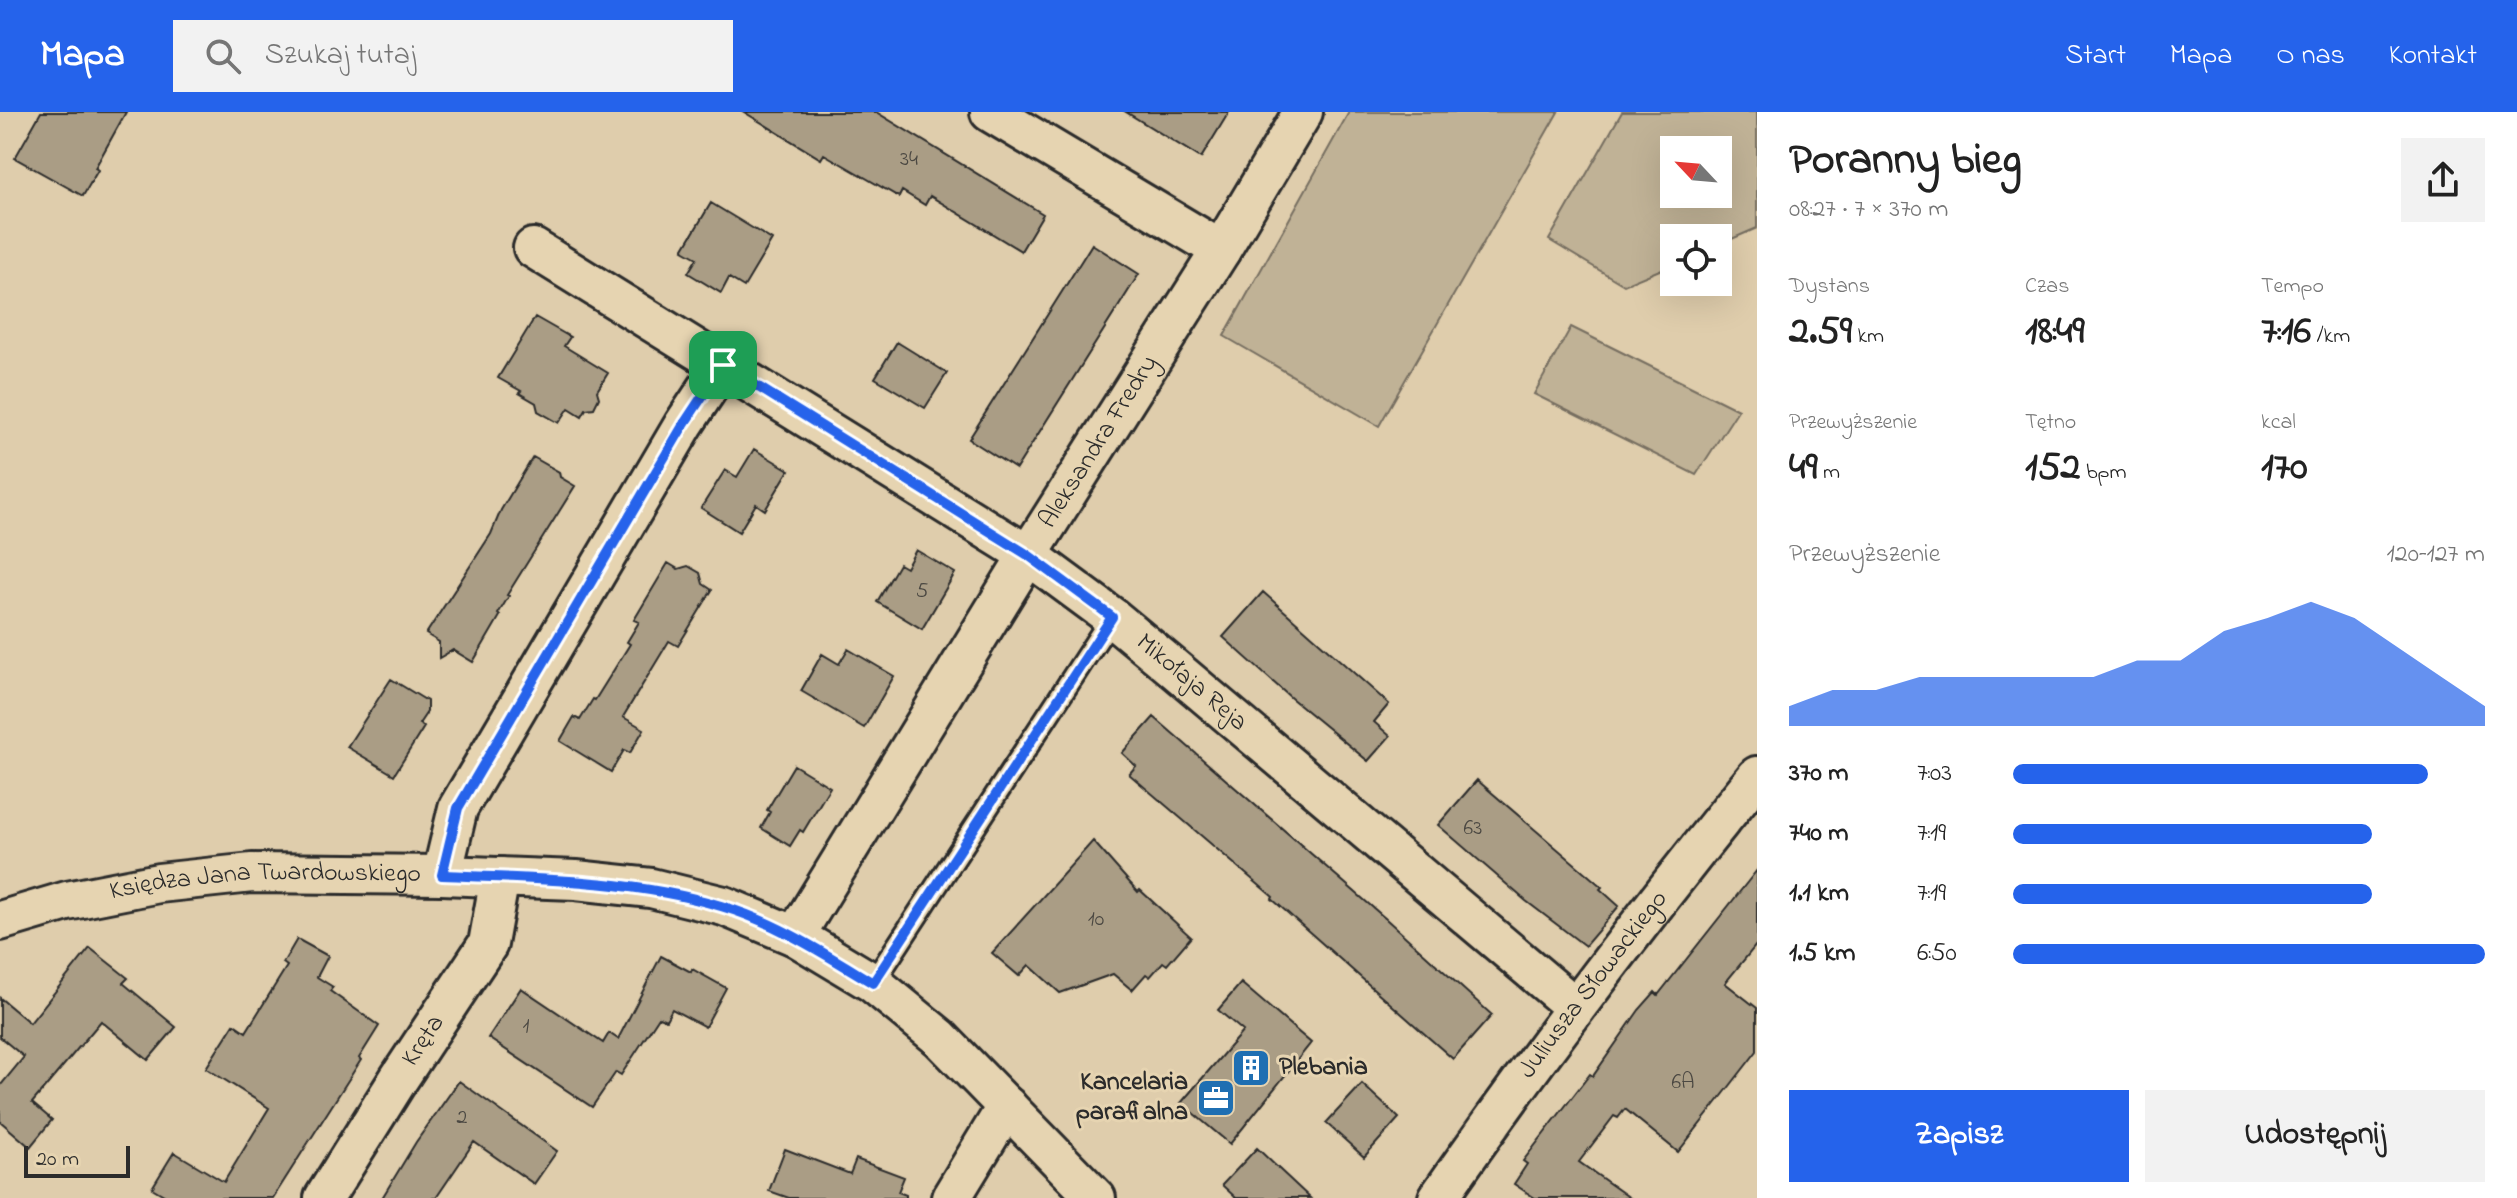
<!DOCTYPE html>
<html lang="pl">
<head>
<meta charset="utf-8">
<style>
  body { margin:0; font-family:"Indie Flower",sans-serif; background:#f2f2f2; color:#222; height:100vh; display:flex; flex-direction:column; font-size:30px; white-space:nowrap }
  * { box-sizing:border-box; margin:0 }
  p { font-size:26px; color:#767676 }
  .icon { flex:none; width:44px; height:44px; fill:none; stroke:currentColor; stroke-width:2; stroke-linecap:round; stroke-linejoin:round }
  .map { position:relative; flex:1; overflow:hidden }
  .panel { display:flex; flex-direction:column; background:#fff; width:760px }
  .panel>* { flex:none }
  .needle { width:52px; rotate:296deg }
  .fabs { position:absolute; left:1660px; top:24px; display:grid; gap:16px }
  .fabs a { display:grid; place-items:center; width:72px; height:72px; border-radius:0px; background:#fff; box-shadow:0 8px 32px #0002; font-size:40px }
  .scale { position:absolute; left:24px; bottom:20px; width:106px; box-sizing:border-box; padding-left:8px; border:4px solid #2b2b2b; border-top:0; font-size:22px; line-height:28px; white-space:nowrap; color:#2b2b2b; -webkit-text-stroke:6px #e6d4b1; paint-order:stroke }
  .pin { position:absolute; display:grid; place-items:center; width:68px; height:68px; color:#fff; margin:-34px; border-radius:16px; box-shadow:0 4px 12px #0006 }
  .round { display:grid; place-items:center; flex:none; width:84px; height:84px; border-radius:0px; background:#f2f2f2 }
  .headline { display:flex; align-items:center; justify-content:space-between; height:136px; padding:0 32px }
  h1 { font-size:44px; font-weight:700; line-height:60px }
  .metrics { display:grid; grid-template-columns:repeat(3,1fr); gap:12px; height:136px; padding:8px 32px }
  .metrics div { display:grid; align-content:center }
  .metrics b { font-size:40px; font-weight:700 }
  .metrics small { font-size:22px; font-weight:400 }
  .metrics p { font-size:22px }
  .chart { height:224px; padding:16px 32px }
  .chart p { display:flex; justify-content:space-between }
  .chart svg { width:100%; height:144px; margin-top:8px; fill:#2563eb; opacity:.7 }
  .button { display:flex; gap:16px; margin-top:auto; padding:16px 32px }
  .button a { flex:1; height:92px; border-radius:0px; background:#2563eb; color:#fff; font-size:32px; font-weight:700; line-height:92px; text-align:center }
  .button a+a { background:#f2f2f2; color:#222 }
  ul { padding:0 32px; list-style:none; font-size:26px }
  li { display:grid; grid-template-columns:128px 96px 1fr; align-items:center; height:60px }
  li i { height:20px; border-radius:10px; background:#2563eb }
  header { display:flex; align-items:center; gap:48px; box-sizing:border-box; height:112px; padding:0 40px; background:#2563eb; color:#fff }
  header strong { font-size:38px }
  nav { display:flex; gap:44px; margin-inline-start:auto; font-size:28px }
  .search { width:560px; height:72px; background:#f2f2f2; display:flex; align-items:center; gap:20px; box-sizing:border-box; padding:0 28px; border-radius:0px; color:#767676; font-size:30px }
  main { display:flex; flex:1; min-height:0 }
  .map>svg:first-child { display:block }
  .green { fill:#c0b296; stroke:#766e60; stroke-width:2; fill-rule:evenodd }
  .building { fill:#aa9d85; stroke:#2b2b2b; stroke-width:2 }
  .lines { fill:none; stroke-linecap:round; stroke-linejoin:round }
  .service-casing { stroke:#2b2b2b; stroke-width:26 }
  .minor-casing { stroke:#2b2b2b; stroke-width:44 }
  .service { stroke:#e6d4b1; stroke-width:20 }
  .minor { stroke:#e6d4b1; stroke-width:38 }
  .route-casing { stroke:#fff; stroke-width:16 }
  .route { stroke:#2563eb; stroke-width:10 }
  .labels { text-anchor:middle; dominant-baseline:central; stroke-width:6; stroke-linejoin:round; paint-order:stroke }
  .number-label { font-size:22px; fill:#4b4842 }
  .street-label { font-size:26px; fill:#2b2b2b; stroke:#e6d4b1 }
  .poi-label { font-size:26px; font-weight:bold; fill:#2b2b2b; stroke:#e6d4b1; text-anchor:start }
</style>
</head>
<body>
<header>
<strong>Mapa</strong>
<div class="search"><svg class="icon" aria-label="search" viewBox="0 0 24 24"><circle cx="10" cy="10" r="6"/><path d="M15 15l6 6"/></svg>Szukaj tutaj</div>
<nav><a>Start</a><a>Mapa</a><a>O nas</a><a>Kontakt</a></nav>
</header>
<main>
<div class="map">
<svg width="1757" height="1086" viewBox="0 0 1757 1086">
  <rect width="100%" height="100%" fill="#dfcdac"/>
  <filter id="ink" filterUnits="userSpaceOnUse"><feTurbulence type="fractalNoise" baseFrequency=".0125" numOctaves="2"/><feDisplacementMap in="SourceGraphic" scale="16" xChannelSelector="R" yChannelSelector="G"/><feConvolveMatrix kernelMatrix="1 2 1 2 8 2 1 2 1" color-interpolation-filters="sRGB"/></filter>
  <g filter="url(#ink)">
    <path class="green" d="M 1349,0 L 1558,0 L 1379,314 L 1224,224 Z
      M 1622,0 L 1757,0 L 1757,116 L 1718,133 L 1718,126 L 1674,126 L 1674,152 L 1624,173 L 1549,128 ZM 1718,38 L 1718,82 L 1674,82 L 1674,38 Z
      M 1571,215 L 1738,298 L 1696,363 L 1534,282 Z"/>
    <path class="building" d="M 41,0 L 126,0 L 95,56 L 98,58 L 83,84 L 15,46 Z
      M 744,0 L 876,0 L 1043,102 L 1021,139 L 930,84 L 925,93 L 902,79 L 899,85 L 824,42 L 821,47 Z
      M 1126,0 L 1229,0 L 1201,46 Z
      M 711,91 L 772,128 L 744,175 L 729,166 L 721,181 L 688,161 L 697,146 L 683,138 Z
      M 1092,132 L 1139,162 L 1016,357 L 969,327 Z
      M 535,205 L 570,225 L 564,234 L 608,261 L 597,279 L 599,286 L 594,296 L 586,297 L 582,304 L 569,296 L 559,311 L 538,299 L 536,291 L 519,281 L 521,279 L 498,266 Z
      M 897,230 L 947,261 L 925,296 L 875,266 Z
      M 754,337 L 789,358 L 765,398 L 756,392 L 739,420 L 701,396 L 725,358 L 737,365 Z
      M 533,345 L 559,360 L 560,365 L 575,374 L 507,483 L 509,484 L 498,502 L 500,504 L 473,550 L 453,538 L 439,546 L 439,530 L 426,522 L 491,422 L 501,398 Z
      M 916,438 L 955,461 L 922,517 L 877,490 L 899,452 L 906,456 Z
      M 668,451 L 678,457 L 688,454 L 700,461 L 703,472 L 712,478 L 678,534 L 669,529 L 623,605 L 644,617 L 630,641 L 624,638 L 611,660 L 560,629 L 574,605 L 580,608 L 593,587 L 595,588 L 630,532 L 627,530 L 639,510 L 634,508 Z
      M 1263,480 L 1389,592 L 1374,610 L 1390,624 L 1368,649 L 1291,586 L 1223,525 Z
      M 848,537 L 894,564 L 864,616 L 801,579 L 822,542 L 839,552 Z
      M 391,567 L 427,589 L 427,600 L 419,612 L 424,615 L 394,663 L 347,635 Z
      M 1154,605 L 1386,807 L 1492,903 L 1453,947 L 1272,787 L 1273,785 L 1129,662 L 1136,654 L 1122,641 Z
      M 794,653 L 830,675 L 803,720 L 800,718 L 790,734 L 761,716 L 770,700 L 767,698 Z
      M 1477,668 L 1602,775 L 1600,777 L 1619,794 L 1585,834 L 1526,789 L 1438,713 Z
      M 1093,729 L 1138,780 L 1140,778 L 1191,825 L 1167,853 L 1163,850 L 1150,865 L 1146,862 L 1132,878 L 1113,862 L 1060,881 L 1029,853 L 1019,864 L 992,841 Z
      M 1757,758 L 1757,832 L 1725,871 L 1757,896 L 1757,939 L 1726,979 L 1678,1040 L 1625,997 L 1618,1006 L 1614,1004 L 1579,1050 L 1630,1086 L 1535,1086 L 1514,1072 L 1527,1052 L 1523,1049 L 1590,962 L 1593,964 L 1639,898 L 1655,880 L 1658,883 Z
      M 297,827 L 328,844 L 317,865 L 333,875 L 330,879 L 379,914 L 359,946 L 361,948 L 273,1086 L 169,1086 L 152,1076 L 174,1040 L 224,1070 L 269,996 L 206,956 L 234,912 L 246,920 L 287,854 L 283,851 Z
      M 90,836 L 128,866 L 123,871 L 176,915 L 148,948 L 101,909 L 32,991 L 52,1008 L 30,1035 L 0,1009 L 0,974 L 24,945 L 0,925 L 0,886 L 30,911 Z
      M 661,844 L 691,860 L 692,857 L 726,876 L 705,915 L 672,897 L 666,908 L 659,905 L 621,963 L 616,960 L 592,995 L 488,926 L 521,876 L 603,931 L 609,921 L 618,927 Z
      M 1241,871 L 1311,931 L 1230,1032 L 1181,991 L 1243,919 L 1218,898 Z
      M 459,969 L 557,1039 L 534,1072 L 474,1030 L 436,1086 L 382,1086 L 416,1030 Z
      M 1362,972 L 1399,1006 L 1364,1045 L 1326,1011 Z
      M 1257,1036 L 1279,1057 L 1310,1086 L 1236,1086 L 1222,1073 Z
      M 785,1037 L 850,1062 L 856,1047 L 904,1065 L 898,1080 L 906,1083 L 906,1086 L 789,1086 L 769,1079 Z"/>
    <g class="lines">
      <g class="service-casing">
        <path id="service" d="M 873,871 L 1112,505"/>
      </g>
      <g class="minor-casing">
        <g id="minor">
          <path d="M 990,0 L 1221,138"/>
          <path id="s1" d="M 533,136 L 1028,443 L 1112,505 L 1170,553 L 1575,895"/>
          <path d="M 442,763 L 458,696 L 684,312 L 723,253"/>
          <path id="s2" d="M 0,809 L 67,789 L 159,771 L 252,761 L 442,763 L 576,768 L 651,776 L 724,794 L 795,824 L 873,871 L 940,926 L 1096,1086"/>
          <path id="s3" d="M 795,824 L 1028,443 L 1221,138 L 1303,0"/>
          <path id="s4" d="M 324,1086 L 398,968 L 488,832 L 500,765"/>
          <path d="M 951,1086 L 1007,994"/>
          <path id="s5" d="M 1438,1086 C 1539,941 1646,801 1757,664"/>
        </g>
      </g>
      <use href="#service" class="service"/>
      <use href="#minor" class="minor"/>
    </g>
  </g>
  <g class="lines" filter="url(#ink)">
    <g class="route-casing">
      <path id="route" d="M 723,253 L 1028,443 L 1112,505 L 873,871 C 825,842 776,810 721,794 C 630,767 536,767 442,763 L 458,696 L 684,312 Z"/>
    </g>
    <use href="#route" class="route"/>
  </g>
  <defs>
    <g id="building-square" transform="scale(2)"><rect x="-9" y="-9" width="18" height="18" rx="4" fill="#1f6fb2" stroke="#e6d4b1"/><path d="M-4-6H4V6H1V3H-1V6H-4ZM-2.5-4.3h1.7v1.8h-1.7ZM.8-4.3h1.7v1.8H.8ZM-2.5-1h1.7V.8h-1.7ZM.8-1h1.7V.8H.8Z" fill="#fff"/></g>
    <g id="office-square" transform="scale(2)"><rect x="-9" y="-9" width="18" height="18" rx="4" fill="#1f6fb2" stroke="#e6d4b1"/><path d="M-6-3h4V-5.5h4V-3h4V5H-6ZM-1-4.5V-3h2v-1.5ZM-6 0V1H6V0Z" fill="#fff"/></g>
  </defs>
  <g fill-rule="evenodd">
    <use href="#building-square" x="1251" y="956"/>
    <use href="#office-square" x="1216" y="986"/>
  </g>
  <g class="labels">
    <g class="number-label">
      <text x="909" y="48">34</text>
      <text x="922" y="480">5</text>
      <text x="1473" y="717">63</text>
      <text x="1096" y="808">10</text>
      <text x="526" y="915">1</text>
      <text x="1683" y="971">6A</text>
      <text x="462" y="1006">2</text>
    </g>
    <g class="street-label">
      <text stroke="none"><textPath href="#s3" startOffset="580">Aleksandra Fredry</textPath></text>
      <text stroke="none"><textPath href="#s1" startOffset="790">Mikołaja Reja</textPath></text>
      <text stroke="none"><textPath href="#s2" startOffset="270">Księdza Jana Twardowskiego</textPath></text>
      <text stroke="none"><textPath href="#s5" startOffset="264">Juliusza Słowackiego</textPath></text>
      <text stroke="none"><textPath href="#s4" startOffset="186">Kręta</textPath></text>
    </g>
    <g class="poi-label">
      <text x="1279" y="956">Plebania</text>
      <text x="1188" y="971" text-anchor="end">Kancelaria<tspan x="1188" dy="30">parafialna</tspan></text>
    </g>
  </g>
</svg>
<div class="fabs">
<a><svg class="needle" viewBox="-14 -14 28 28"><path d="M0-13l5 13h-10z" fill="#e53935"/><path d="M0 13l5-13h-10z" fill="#767676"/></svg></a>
<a><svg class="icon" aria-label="locate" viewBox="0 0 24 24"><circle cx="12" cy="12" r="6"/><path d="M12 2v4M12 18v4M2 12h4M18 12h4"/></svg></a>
</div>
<div class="scale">20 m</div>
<div class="pin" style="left:723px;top:253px;background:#1e9e55"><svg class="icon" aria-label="arrive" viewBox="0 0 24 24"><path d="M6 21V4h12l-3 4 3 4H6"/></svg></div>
</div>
<section class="panel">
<div class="headline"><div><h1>Poranny bieg</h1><p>08:27 · 7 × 370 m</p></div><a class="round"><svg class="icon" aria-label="share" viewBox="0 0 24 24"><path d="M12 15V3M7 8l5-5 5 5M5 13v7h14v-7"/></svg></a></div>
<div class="metrics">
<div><p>Dystans</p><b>2.59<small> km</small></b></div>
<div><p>Czas</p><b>18:49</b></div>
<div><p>Tempo</p><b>7:16<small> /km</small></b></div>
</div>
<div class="metrics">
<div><p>Przewyższenie</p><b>49<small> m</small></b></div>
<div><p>Tętno</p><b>152<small> bpm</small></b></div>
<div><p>kcal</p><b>170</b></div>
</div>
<div class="chart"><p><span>Przewyższenie</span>120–127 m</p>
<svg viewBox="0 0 160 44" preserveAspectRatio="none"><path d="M0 44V38L10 33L20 33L30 29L40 29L50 29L60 29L70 29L80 24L90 24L100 15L110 11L120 6L130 11L140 20L150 29L160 38V44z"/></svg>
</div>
<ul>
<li><b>370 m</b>7:03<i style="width:88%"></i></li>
<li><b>740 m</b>7:19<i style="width:76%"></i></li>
<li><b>1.1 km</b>7:19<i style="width:76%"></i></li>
<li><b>1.5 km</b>6:50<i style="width:100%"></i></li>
</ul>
<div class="button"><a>Zapisz</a><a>Udostępnij</a></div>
</section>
</main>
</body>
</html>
